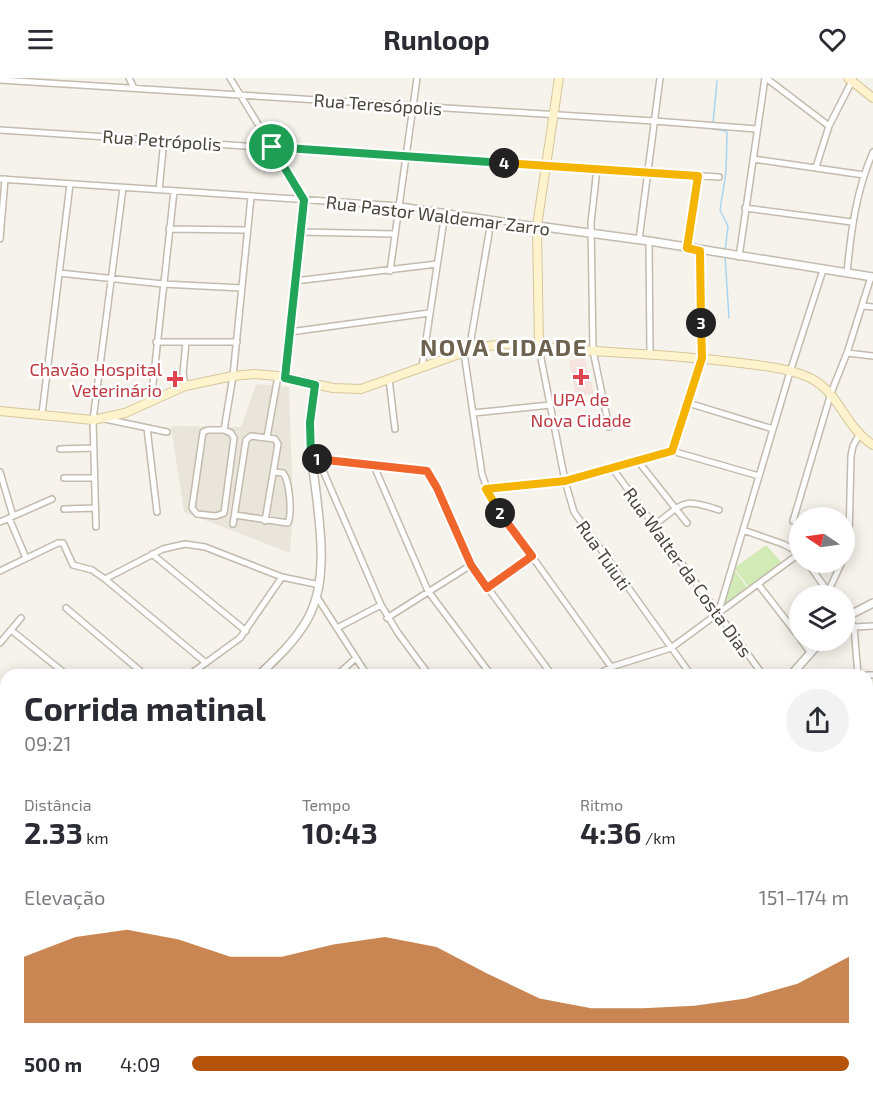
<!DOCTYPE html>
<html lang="pt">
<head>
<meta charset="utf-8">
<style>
  body { margin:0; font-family:"Exo 2",sans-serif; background:#f2f2f3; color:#2b2b33; height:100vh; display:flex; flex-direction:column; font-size:22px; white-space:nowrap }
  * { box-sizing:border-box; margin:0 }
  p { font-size:20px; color:#7c7c81 }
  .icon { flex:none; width:33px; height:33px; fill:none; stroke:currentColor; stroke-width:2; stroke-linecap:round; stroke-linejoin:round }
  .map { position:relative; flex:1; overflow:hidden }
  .sheet { position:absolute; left:0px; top:591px; width:873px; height:430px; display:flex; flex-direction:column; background:#fff; border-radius:18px 18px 0 0; box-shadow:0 3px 15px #0003 }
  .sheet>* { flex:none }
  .needle { width:39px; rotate:283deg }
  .fabs { position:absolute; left:789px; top:429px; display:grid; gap:12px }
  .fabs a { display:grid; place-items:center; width:66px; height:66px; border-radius:50%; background:#fff; box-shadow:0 3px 15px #0003; font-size:30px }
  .pin { position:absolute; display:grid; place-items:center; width:51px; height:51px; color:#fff; margin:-26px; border:3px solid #fff; border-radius:50%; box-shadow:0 2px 6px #0007 }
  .km { position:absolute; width:30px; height:30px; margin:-15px; border-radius:50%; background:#222; color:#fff; font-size:16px; line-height:30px; text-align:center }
  .round { display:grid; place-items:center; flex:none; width:63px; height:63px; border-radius:32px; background:#f2f2f3 }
  .summary { display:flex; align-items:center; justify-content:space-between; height:102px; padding:0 24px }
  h1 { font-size:33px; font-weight:700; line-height:45px }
  .metrics { display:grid; grid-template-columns:repeat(3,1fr); gap:9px; height:102px; padding:6px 24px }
  .metrics div { display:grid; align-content:center }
  .metrics b { font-size:30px; font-weight:700 }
  .metrics small { font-size:16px; font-weight:400 }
  .metrics p { font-size:16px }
  .chart { height:168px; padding:12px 24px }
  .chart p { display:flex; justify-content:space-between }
  .chart svg { width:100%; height:108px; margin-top:6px; fill:#b45309; opacity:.7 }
  ul { padding:0 24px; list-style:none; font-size:20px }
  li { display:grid; grid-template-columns:96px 72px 1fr; align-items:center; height:45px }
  li i { height:15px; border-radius:8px; background:#b45309 }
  header { display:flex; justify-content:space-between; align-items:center; height:78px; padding:0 24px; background:#fff; font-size:27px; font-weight:700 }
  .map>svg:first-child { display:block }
  .residential { fill:#eae5da }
  .medical { fill:#f6e3e0 }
  .green { fill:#d2eab5 }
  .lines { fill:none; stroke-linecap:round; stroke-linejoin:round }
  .stream { stroke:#a9d4f2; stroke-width:1.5 }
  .minor-casing { stroke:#c2bbae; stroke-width:8 }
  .tertiary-casing { stroke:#c2bbae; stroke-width:10 }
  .secondary-casing { stroke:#d6c79b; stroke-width:10 }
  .minor { stroke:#fff; stroke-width:5 }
  .tertiary { stroke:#fff; stroke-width:7 }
  .secondary { stroke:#fff3cd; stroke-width:8 }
  .split-1-casing { stroke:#fff; stroke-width:12 }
  .split-2-casing { stroke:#fff; stroke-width:12 }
  .split-3-casing { stroke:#fff; stroke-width:12 }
  .split-4-casing { stroke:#fff; stroke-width:12 }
  .split-5-casing { stroke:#fff; stroke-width:12 }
  .split-1 { stroke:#22a559; stroke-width:8 }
  .split-2 { stroke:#f0652b; stroke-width:8 }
  .split-3 { stroke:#f5b400; stroke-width:8 }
  .split-4 { stroke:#f5b400; stroke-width:8 }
  .split-5 { stroke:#22a559; stroke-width:8 }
  .health-dot { fill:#e0444e; stroke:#fff; stroke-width:2 }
  .labels { text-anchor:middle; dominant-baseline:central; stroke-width:5; stroke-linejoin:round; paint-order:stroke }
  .street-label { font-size:18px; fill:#4b4439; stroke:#fff }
  .health-label { font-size:18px; fill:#be3a42; stroke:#fff; text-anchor:end }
  .district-label { font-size:24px; font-weight:bold; letter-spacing:1.5px; fill:#6e6250; stroke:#fff }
</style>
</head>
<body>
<header><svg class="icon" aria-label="menu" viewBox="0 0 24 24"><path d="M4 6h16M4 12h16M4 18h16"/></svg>Runloop<svg class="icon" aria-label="heart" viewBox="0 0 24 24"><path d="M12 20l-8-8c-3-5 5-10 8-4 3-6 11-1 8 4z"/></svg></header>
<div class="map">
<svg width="873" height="1021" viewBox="0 0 873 1021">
  <rect width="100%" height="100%" fill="#f6f3ec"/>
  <path class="residential" d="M 256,306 L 289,309 L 293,426 L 290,475 L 184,434 L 171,348 L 241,349 Z
    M 6,687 L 6,894 L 0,893 L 0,699 Z"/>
  <path class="medical" d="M 584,278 L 594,316 L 576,318 L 569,283 Z"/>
  <path class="green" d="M 766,467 L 783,486 L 750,511 L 734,490 Z
    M 733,490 L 748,511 L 723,528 Z"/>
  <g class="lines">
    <path class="stream" d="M 713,45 L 717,3
      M 713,50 L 713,51 L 726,53 L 727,55 L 726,94 L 720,132 L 728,148 L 725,174
      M 725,178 L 729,240"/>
    <g class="minor-casing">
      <path id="minor" d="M 129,0 L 134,10
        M 230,0 L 304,122 L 285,300
        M 766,0 L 829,48
        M 0,2 L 654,43 L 757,51
        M 0,52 L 719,99
        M 753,81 L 864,97
        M 816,89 L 829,48 L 853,1
        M 597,90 L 591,145 L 593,273 L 609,349
        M 0,101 L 400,128 L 537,148
        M 159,112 L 164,62
        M 745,130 L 852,144
        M 169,151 L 246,152
        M 301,154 L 395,156
        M 0,161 L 5,101
        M 639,162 L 660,0
        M 649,163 L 650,275
        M 687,170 L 698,98
        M 739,179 L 765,0
        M 390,193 L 417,0
        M 59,195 L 163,206 L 242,210
        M 847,195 C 851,153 856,113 873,74
        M 295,203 L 437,186
        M 863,228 L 873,229
        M 290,254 L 429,235
        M 156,264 L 237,264
        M 539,270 L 565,403 L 574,434 L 691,597
        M 469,273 L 489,155
        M 464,275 L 482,396 L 490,420 L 617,597
        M 847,275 L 873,278
        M 422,289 L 445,135
        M 389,301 L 395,351
        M 185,308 L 183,295 L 186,264
        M 151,324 L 174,113
        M 688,325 L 773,351
        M 473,335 L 550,327
        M 42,336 L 70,106
        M 105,341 L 167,354
        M 147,350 L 157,434
        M 208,352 L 224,352 L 231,355 L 234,360 L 224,435 L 216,438 L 197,436 L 192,430 L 203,354 Z
        M 224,352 L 233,298 L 251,119
        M 267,359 L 278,298
        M 60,371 L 93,370
        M 672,373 L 702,280 L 700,173
        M 311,380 L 427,393 L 437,410 L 471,487 L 552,597
        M 318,381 L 381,527 L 398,555 L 429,597
        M 638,383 L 687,445
        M 374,388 L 428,513 L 491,597
        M 613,391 L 763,597
        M 0,394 L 13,438
        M 64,400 L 93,400
        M 486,411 L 565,403 L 672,373 L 759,398
        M 64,431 L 95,430
        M 235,437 L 288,445 C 292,436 290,403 283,395 L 274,394
        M 9,440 L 26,480
        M 793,443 L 831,315 L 847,275 L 871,199
        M 0,444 L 52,421
        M 233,446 L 246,362 L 251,358 L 275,361 L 278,366 L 265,443
        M 654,447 C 685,425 681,419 719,432
        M 96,449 L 93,342 L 123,110
        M 743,452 L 783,466 L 800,475
        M 152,476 L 246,553
        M 844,477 L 849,460 L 851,378 L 853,368 L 859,357
        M 807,484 L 831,518
        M 0,493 L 58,465 L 63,465 L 73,487 L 92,492 L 105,501 L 206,585
        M 105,501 L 163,471 L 185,466 L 205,469 L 282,499 L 320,507
        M 758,506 L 800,560
        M 487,510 L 532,478
        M 828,514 L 842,484
        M 317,519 L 367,597
        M 66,530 L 145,597
        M 844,535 L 854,549 L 858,597
        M 718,536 L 790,294 L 823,192
        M 387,540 L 471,487
        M 854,549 L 873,548
        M 337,550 L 381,527
        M 11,552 L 67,597
        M 801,562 L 810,574
        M 0,565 L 21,540
        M 189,597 L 240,560 L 282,499
        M 337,597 L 356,580
        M 598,597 L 611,589 L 671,570 L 800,475
        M 867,597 L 873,597
        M 867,648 L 873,648
        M 0,668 L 6,669
        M 0,688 L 6,679
        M 867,736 L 871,802
        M 0,775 L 6,769
        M 6,842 L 6,861
        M 867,852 L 873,852
        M 867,882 L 873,877
        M 0,910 L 6,913
        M 0,948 L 6,933
        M 867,957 L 873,952
        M 0,997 L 6,998
        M 867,1005 L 873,999
        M 0,1014 L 16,1019
        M 377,1016 L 388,1021
        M 468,1016 L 498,1021
        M 648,1016 L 659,1021
        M 121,1021 L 122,1016
        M 589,1021 L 593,1016
        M 722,1021 L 727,1016
        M 795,1021 L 800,1016
        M 852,1021 L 857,1016"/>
    </g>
    <g class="tertiary-casing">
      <path id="tertiary" d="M 537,148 L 649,163 L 873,199
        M 844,540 L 873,525
        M 259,597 C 277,580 295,563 307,542 C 336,492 312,412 310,357 C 309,340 312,323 315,307
        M 791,597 L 822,562
        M 0,652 L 6,657
        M 867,701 L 873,701
        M 410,1021 L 410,1016"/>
    </g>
    <g class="secondary-casing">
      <path id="secondary" d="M 848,0 L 873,20
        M 539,270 L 537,148 L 559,0
        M 0,333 L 93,342 L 125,335 L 185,308 L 233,298 L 254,296 L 278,298 L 333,310 L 361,311 L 479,269 L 507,266 C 585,275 663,274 741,285 C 763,288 791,290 812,301 C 840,316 845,349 873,367"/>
    </g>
    <use href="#minor" class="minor"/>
    <use href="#tertiary" class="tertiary"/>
    <use href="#secondary" class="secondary"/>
  </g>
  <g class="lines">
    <g class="split-1-casing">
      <path id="split-1" d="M 272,69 L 304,122 L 285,300 L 315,307 L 310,344 L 311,380 L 317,381"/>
    </g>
    <g class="split-2-casing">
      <path id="split-2" d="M 317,381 L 427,393 L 437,410 L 471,487 L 487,510 L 532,478 L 500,435"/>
    </g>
    <g class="split-3-casing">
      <path id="split-3" d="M 500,435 L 486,411 L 565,403 L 672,373 L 702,280 L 701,245"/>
    </g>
    <g class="split-4-casing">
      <path id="split-4" d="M 504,85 L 698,98 L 687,170 L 700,173 L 701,245"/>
    </g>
    <g class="split-5-casing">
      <path id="split-5" d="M 272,69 L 504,85"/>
    </g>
    <use href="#split-1" class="split-1"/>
    <use href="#split-2" class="split-2"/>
    <use href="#split-3" class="split-3"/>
    <use href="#split-4" class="split-4"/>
    <use href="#split-5" class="split-5"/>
  </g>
  <g class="health-dot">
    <path d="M578 290h6v6h6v6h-6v6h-6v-6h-6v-6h6z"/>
    <path d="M172 292h6v6h6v6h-6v6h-6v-6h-6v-6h6z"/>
  </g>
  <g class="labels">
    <g class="street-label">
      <text transform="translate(378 26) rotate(4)">Rua Teresópolis</text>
      <text transform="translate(162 62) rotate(4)">Rua Petrópolis</text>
      <text transform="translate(438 137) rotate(7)">Rua Pastor Waldemar Zarro</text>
      <text transform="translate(604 477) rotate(55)">Rua Tuiuti</text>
      <text transform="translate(688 494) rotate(54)">Rua Walter da Costa Dias</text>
    </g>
    <g class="health-label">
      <text x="162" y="291">Chavão Hospital<tspan x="162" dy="21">Veterinário</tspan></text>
      <text x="581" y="321" text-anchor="middle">UPA de<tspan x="581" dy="21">Nova Cidade</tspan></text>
    </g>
    <g class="district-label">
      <text x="504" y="268">NOVA CIDADE</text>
    </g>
  </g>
</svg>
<div class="fabs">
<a><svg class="needle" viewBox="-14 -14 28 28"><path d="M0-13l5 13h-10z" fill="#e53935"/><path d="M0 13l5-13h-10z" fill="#7c7c81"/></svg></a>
<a><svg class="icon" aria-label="layers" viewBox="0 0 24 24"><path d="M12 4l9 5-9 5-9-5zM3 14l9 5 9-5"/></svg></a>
</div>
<div class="pin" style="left:272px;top:69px;background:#1e9e55"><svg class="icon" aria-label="arrive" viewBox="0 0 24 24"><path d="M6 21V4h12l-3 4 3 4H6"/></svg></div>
<b class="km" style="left:317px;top:381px">1</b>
<b class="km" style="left:500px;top:435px">2</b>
<b class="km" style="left:701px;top:245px">3</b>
<b class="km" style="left:504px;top:85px">4</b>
<section class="sheet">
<div class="summary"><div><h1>Corrida matinal</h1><p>09:21</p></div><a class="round"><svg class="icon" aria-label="share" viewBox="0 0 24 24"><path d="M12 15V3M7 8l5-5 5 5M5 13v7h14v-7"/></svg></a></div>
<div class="metrics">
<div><p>Distância</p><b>2.33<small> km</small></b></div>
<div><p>Tempo</p><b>10:43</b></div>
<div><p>Ritmo</p><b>4:36<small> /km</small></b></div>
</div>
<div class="chart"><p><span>Elevação</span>151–174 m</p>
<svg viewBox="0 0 160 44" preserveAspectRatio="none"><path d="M0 44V17L10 9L20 6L30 10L40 17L50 17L60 12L70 9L80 13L90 24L100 34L110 38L120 38L130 37L140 34L150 28L160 17V44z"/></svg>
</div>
<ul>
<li><b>500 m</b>4:09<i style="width:100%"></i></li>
</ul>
</section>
</div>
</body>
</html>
